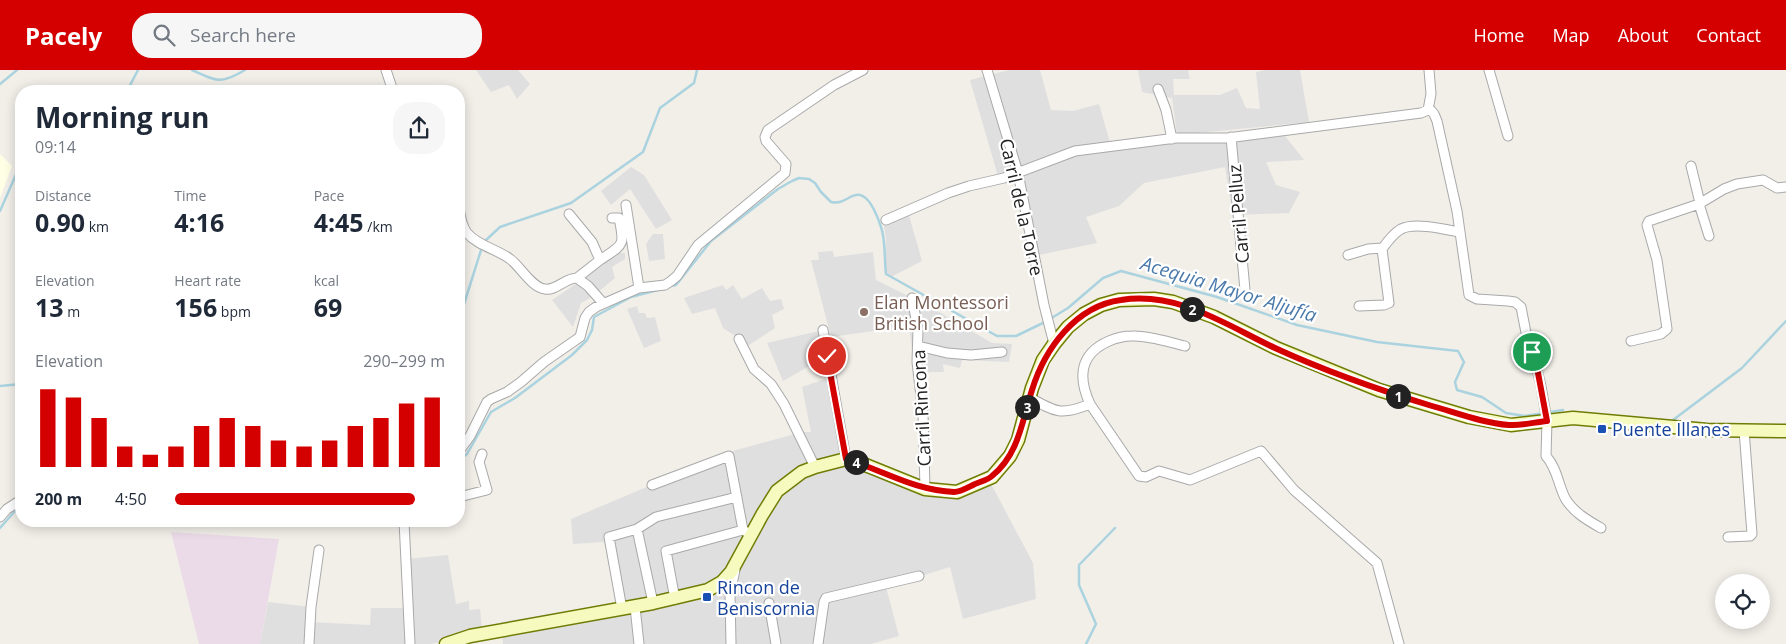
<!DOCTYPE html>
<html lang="en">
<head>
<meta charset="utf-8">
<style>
  body { margin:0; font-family:"Open Sans",sans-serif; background:#f6f6f7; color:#1f2937; height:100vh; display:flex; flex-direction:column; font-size:19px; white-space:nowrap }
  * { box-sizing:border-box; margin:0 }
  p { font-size:16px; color:#747a83 }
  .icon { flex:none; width:28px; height:28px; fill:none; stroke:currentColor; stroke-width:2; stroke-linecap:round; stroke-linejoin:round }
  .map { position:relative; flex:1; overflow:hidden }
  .side { position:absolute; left:15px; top:15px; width:450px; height:442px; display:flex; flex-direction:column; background:#fff; border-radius:20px; box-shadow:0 2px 12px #0003 }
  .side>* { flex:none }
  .fabs { position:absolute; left:1715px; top:504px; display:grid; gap:10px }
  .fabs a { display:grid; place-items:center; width:55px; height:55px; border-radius:50%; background:#fff; box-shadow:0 2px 12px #0003; font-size:25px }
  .pin { position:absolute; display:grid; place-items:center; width:42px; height:42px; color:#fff; margin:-21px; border:2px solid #fff; border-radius:50%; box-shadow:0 1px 5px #0007 }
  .km { position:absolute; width:25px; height:25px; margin:-12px; border-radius:50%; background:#222; color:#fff; font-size:14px; line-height:25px; text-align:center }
  .round { display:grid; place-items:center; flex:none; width:52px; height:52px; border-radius:20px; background:#f6f6f7 }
  .headline { display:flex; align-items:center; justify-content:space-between; height:85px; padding:0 20px }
  h1 { font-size:28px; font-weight:700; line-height:38px }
  .stats { display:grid; grid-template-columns:repeat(3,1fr); gap:8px; height:85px; padding:5px 20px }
  .stats div { display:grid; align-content:center }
  .stats b { font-size:25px; font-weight:700 }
  .stats small { font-size:14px; font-weight:400 }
  .stats p { font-size:14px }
  .chart { height:140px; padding:10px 20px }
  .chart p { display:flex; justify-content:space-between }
  .chart svg { width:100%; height:90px; margin-top:5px; stroke:#d40000; stroke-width:6 }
  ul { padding:0 20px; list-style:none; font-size:16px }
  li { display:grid; grid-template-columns:80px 60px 1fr; align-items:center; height:38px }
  li i { height:12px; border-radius:6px; background:#d40000 }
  header { display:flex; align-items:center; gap:30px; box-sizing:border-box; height:70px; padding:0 25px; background:#d40000; color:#fff }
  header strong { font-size:24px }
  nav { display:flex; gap:28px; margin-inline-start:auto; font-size:18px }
  .search { width:350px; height:45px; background:#f6f6f7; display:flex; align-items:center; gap:12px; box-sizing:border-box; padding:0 18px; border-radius:20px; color:#747a83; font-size:19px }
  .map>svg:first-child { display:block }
  .residential { fill:#e0dfdf }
  .industrial { fill:#ebdbe8 }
  .education { fill:#ffffe5 }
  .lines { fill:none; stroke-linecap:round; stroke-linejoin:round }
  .stream { stroke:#aad3df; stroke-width:2.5 }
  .street-casing { stroke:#a9a9a9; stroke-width:11 }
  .secondary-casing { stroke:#707d05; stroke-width:15 }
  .street { stroke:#fff; stroke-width:9 }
  .secondary { stroke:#f7fabf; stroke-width:12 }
  .route-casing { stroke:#fff; stroke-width:10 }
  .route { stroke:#d40000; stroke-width:6 }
  .education-dot { fill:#8d6e63; stroke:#fff; stroke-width:2 }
  .transit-dot { fill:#1a4fb4; stroke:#fff; stroke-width:2 }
  .labels { text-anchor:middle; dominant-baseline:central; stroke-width:4.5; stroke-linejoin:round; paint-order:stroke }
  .street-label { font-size:18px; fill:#222; stroke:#fff }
  .education-label { font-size:18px; fill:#785e54; stroke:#fff; text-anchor:start }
  .transit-label { font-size:18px; fill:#164399; stroke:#fff; text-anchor:start }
  .water-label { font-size:19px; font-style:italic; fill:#4a7aab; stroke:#fff }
</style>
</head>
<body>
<header>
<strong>Pacely</strong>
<div class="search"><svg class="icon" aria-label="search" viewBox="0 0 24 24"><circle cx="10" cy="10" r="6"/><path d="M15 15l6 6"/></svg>Search here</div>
<nav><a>Home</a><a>Map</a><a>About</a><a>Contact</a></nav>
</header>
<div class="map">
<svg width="1786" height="574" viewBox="0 0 1786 574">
  <rect width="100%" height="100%" fill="#f2efe9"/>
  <path class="residential" d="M 476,0 L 518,0 L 530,14 L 517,29 L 509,15 L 491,22 Z
    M 1009,0 L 1040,0 L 1051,40 L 1073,41 L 1099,34 L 1111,76 L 1281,61 L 1304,90 L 1266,92 L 1276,115 L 1300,122 L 1289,143 L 1233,145 L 1225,97 L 1144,113 L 1119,136 L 1086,147 L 1097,173 L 1034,186 L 1018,103 L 1000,113 L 970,10 Z
    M 1138,0 L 1190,0 L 1188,1 L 1190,9 L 1173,9 L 1174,25 L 1220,25 L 1237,18 L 1246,38 L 1260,39 L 1256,2 L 1265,0 L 1300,0 L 1309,52 L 1177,65 L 1172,28 L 1142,22 Z
    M 631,97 L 644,105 L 672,150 L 656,159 L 630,119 L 611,135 L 601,121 Z
    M 908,142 L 922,191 L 891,207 L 885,200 L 886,169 L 883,151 Z
    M 653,164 L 663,164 L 665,189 L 649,191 L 646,174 Z
    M 833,181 L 834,187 L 873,182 L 876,210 L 934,239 L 992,273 L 1012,274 L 1009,292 L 962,290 L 960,298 L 943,294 L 944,302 L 915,302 L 909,256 L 831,267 L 811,190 L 819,190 L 818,182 Z
    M 613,183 L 625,183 L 625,189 L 612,197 L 615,208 L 592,227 L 581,233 L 573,257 L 552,230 L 586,207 L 603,193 Z
    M 723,215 L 726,220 L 733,215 L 742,229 L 762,218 L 770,231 L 781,229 L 784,239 L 772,245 L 775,258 L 749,275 L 723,258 L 715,238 L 692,244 L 684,228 Z
    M 637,236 L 639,243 L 645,243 L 647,248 L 655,247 L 661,271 L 644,278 L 627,239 Z
    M 823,260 L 827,286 L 783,311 L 767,273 Z
    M 828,308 L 839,363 L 840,386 L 917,422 L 947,428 L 990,412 L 1033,493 L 1036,529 L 963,549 L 950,497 L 886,517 L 899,566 L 871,574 L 503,574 L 501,552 L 625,532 L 620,527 L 604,472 L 573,474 L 571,449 L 729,382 L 803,362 L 811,362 L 802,317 Z
    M 448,485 L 456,534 L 469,531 L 469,540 L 480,539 L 482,559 L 432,574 L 260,574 L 268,532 L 311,537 L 310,552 L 370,555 L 371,538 L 408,538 L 406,489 Z"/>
  <path class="industrial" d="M 171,462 L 279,469 L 260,574 L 199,574 Z"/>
  <path class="education" d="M 0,84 L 12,96 L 0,128 Z"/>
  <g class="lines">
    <path class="stream" d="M 192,0 C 217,11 220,15 245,0
      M 0,14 L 17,0
      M 127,21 L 138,0
      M 0,141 L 21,93
      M 485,171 L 500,157 L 571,133 L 643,82 L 660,38 L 694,13 L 697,0
      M 670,216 L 676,215 L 711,171 L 778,119 L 792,111 L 799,108 L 809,109 L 815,113 L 821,122 L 831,132 C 845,135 850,123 860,125 C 870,127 878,148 881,157 C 886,171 884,189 886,204 L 997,266 L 1016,266 L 1045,252
      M 1050,249 L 1068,238 L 1103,208 L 1121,201 L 1217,227 L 1297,255 L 1377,272 L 1458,281 L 1464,292 L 1455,312 L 1457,320 L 1482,327 L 1506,343 L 1525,346 L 1563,340
      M 459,250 L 482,177
      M 0,316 L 21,314
      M 1673,350 L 1742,298 L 1786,251
      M 459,390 L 467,384 L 491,342 L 515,328 L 572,285 L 587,270 L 592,260 L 594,247 L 631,227 L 658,220
      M 0,458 L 16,440 L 21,438
      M 1086,574 L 1096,554 L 1079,515 L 1079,495 L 1115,458"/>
    <g class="street-casing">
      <path id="street" d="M 386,0 L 393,21
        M 987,0 L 1018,103 L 1044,235 L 1054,274
        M 1489,0 L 1508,66
        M 1158,19 L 1166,40 L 1172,69
        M 1429,38 L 1434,44 L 1437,51 L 1457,141 L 1469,225 L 1477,229 L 1508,231 L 1515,232 L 1521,237 L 1528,273 L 1535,291 L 1541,316 L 1547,351 L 1546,386 C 1557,398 1558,414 1565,428 C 1573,442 1587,450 1601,458
        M 1231,67 L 1245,220
        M 1691,96 L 1700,133
        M 1699,134 L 1709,166
        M 626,135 L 639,218
        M 459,137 C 460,146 462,156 467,163 C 478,176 497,179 510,189 C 520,196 532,218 545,219 C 556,221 565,208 577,208 L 588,216 L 603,233
        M 569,144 L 592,172 L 600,190 L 577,208
        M 886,150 L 948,123 L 969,116 L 1004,108 L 1075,81 L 1176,68 L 1227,68 L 1421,43 L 1428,40 L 1431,24 L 1429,0
        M 1348,185 L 1368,179 L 1383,178
        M 600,190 C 624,174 625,176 619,148 L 612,148
        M 912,228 L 918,259 L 917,292 L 923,344 L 925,419
        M 1359,236 L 1384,235 L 1389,233 L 1382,179 C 1387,172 1394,163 1401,159 C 1415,152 1444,159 1459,162
        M 823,260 L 846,389
        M 739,269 L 754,299 L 771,314 L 784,334 L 815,397
        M 1631,271 L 1661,264 L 1667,259 L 1657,190 L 1647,155 L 1649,151 L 1699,134 L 1724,119 L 1737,114 L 1763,110 L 1777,118 L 1786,117
        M 918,276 L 947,283 L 971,285 L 1002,282
        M 1029,327 C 1055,342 1061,346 1090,334 L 1139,406 L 1146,407 L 1159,401 L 1190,410 L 1261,381 L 1294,420 L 1377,493 L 1399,574
        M 1090,334 C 1078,308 1079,284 1109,271 C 1116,268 1124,266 1132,266 C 1148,265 1168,272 1185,276
        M 459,381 L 470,366 L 487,332 L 491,329 L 507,322 L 521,312 L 544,292 L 580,267 L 585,248 L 589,242 L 596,237 L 639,218 L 665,215 L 671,211 L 677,206 L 698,175 L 785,103 L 786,94 L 766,71 L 765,67 L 768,60 L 834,15 L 863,0
        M 652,415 L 729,386 L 743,460 L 752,465
        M 459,427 L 487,420 L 479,392 L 482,384
        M 0,447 L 7,439 L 21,430
        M 404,451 L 410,574
        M 637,459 L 653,533
        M 1728,467 L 1750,466 L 1752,464 L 1744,360
        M 675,529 L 666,481 L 743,460
        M 769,533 L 776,574
        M 635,537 L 639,574
        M 622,539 L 609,467 L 637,459 L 656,447 L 737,427
        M 309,574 L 311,537 L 319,480
        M 731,574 L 730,523 L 735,500
        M 818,574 L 824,532 L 826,528 L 919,506"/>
    </g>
    <g class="secondary-casing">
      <path id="secondary" d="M 446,574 L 470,566 L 653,533 L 708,520 L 722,512 L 731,502 L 762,445 L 777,421 L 802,402 L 815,397 L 846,389 L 868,396 L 925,419 L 957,422 L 992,407 L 1010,386 L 1018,370 L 1032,318 L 1043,290 L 1054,274 L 1068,257 L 1084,244 L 1101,235 L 1119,230 L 1154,229 L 1173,232 L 1214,247 L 1276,278 L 1379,320 L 1469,347 L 1511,355 L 1573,348 L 1707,360 L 1786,361"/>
    </g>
    <use href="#street" class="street"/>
    <use href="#secondary" class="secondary"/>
  </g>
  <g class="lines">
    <g class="route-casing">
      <path id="route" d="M 827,286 L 846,389 C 882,400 916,421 954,422 C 960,422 967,418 973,415 C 979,412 988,410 992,406 C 1019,384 1022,351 1032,320 C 1045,278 1076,236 1121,230 C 1178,221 1226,255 1275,278 C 1325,301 1379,320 1432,336 C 1457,343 1483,353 1509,355 C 1521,356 1535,352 1547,351 L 1538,303 L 1532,282"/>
    </g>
    <use href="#route" class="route"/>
  </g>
  <circle class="education-dot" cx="864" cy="242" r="5"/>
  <g class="transit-dot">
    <rect x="1597" y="354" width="10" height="10" rx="2.5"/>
    <rect x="702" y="522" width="10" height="10" rx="2.5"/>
  </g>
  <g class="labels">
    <g class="street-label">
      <text transform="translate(1022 137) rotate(77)">Carril de la Torre</text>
      <text transform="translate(1238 144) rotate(-95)">Carril Pelluz</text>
      <text transform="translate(921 338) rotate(-93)">Carril Rincona</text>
    </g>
    <g class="education-label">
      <text x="874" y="232">Elan Montessori<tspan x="874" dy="21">British School</tspan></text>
    </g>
    <g class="transit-label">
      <text x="1612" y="359">Puente Illanes</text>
      <text x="717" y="517">Rincon de<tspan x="717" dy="21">Beniscornia</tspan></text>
    </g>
    <g class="water-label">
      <text transform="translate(1229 219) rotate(17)">Acequia Mayor Aljufía</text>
    </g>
  </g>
</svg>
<div class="fabs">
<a><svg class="icon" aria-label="locate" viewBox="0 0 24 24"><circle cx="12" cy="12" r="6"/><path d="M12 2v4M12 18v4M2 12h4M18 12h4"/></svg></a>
</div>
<div class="pin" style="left:1532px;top:282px;background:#1e9e55"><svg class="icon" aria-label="arrive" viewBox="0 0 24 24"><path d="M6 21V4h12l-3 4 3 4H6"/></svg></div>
<div class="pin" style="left:827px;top:286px;background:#d93025"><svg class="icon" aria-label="check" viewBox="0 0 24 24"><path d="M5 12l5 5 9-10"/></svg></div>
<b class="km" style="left:1398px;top:326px">1</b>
<b class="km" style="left:1192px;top:239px">2</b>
<b class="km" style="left:1027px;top:337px">3</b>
<b class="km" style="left:856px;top:392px">4</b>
<section class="side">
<div class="headline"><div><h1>Morning run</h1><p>09:14</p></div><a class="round"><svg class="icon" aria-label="share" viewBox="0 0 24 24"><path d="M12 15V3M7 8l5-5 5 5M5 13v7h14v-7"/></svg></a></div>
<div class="stats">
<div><p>Distance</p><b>0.90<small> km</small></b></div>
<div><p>Time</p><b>4:16</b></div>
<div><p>Pace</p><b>4:45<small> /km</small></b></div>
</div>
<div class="stats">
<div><p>Elevation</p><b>13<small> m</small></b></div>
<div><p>Heart rate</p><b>156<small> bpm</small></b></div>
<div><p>kcal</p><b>69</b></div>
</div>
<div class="chart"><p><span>Elevation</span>290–299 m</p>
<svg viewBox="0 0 160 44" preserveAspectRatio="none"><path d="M5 44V6M15 44V10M25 44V20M35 44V34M45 44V38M55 44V34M65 44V24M75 44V20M85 44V24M95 44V31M105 44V34M115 44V31M125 44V24M135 44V20M145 44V13M155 44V10"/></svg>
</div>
<ul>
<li><b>200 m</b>4:50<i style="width:89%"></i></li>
</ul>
</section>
</div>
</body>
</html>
